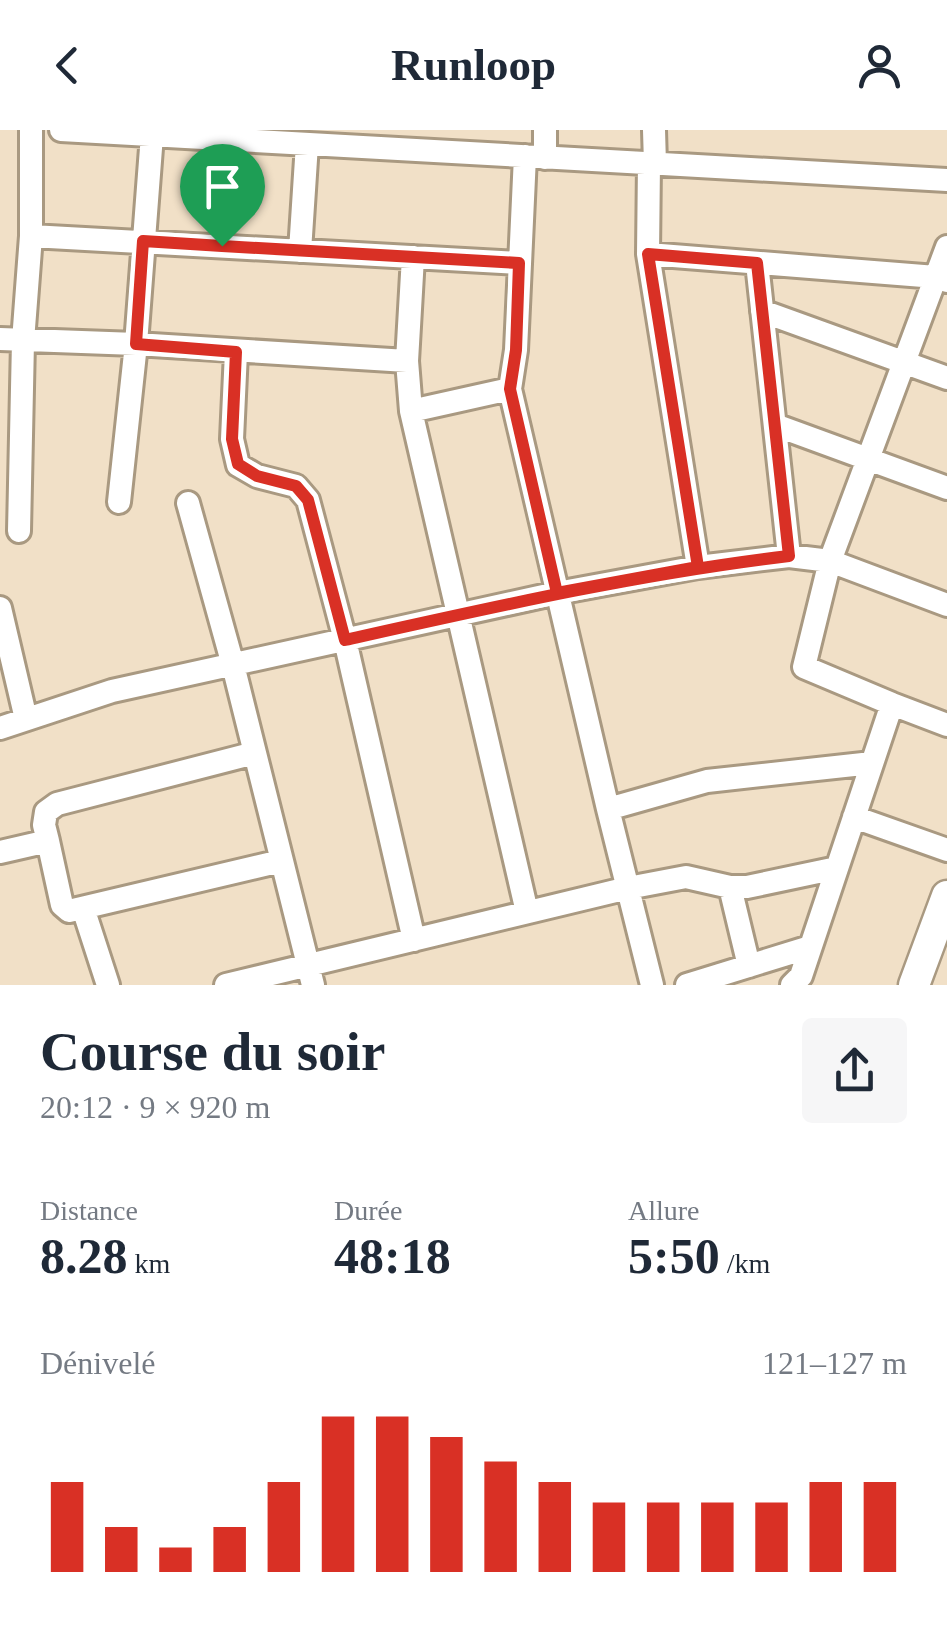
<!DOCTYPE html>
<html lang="fr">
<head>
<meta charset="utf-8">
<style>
  body { margin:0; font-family:"Times New Roman",serif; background:#f6f6f7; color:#1f2937; height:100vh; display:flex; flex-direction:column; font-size:38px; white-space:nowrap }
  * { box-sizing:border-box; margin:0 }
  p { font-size:32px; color:#747a83 }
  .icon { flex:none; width:55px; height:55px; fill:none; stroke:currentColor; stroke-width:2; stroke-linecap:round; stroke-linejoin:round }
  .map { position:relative; height:855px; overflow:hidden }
  .details { display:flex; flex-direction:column; background:#fff; flex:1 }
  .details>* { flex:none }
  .pin { position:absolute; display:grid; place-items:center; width:85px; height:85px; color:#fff; margin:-102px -42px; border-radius:50% 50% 50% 0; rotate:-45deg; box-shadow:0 0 10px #0007 }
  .pin .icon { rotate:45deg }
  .round { display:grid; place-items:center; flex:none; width:105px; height:105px; border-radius:10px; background:#f6f6f7 }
  .head { display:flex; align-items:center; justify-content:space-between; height:170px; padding:0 40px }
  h1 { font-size:55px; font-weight:600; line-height:75px }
  .figures { display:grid; grid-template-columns:repeat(3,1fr); gap:15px; height:170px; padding:10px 40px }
  .figures div { display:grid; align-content:center }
  .figures b { font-size:50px; font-weight:600 }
  .figures small { font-size:28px; font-weight:400 }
  .figures p { font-size:28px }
  .chart { height:280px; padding:20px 40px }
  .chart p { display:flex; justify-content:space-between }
  .chart svg { width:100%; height:180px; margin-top:10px; stroke:#d93025; stroke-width:6 }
  header { display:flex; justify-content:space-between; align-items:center; height:130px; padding:0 40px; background:#fff; font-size:45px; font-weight:600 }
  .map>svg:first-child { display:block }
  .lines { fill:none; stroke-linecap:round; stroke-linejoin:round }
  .street-casing { stroke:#a99981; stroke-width:28 }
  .secondary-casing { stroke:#a99981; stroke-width:35 }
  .street { stroke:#fff; stroke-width:22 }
  .secondary { stroke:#fff; stroke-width:30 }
  .route-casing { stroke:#fff; stroke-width:20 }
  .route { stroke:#d93025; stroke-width:12 }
</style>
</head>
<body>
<header><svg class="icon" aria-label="back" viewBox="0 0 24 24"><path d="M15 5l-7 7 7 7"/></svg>Runloop<svg class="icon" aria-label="person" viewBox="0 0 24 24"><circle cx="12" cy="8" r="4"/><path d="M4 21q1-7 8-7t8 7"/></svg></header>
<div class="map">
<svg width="947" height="855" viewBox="0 0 947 855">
  <rect width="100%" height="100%" fill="#f1e0c7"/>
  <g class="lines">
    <g class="street-casing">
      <path id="street" d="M 61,0 L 947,50
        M 545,0 L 545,28
        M 654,0 L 655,34
        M 525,26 L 516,220 L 510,259 L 608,679 L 652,855
        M 649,33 L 648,124 L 698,437
        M 31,106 L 519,133
        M 947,117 L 830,431 L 804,537 L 892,574 L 947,595
        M 300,121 L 307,14
        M 648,124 L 936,147 L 947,151
        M 413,127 L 407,231 L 411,281 L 527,782
        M 757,133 L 789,426
        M 762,181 L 947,248
        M 0,209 L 136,214 L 407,231
        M 236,222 L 232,309 L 238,335 L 257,346 L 296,356 L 308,370 L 345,510 L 414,810
        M 411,281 L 510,259
        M 775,295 L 947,358
        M 119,372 L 136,214 L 152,5
        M 188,373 L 233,535 L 313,855
        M 19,401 L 23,211 L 31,106 L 31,0
        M 0,478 L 26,589
        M 0,598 L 112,561 L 557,463 L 698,437 L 789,426 L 830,431 L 947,475
        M 608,679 L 707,651 L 872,633
        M 854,687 L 947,720
        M 48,711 L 62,775 L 69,781 L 281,731
        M 0,722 L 48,711 L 44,695 L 46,682 L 57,674 L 255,623
        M 730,757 L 749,836
        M 83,778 L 108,855
        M 226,855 L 628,758 L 686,747 L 730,757 L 747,757 L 837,738
        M 687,855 L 810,817
        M 792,855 L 801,846 L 892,574"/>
    </g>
    <g class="secondary-casing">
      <path id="secondary" d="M 914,855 L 947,766"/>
    </g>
    <use href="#street" class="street"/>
    <use href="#secondary" class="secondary"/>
  </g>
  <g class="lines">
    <g class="route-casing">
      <path id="route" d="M 222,116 L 143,111 L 136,214 L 236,222 L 232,309 L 238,334 L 257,346 L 296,356 L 308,370 L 345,510 C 493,477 638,444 789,426 L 757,133 L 648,124 L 698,437 L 557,463 L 510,259 L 516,220 L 519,133 L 222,116"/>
    </g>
    <use href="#route" class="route"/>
  </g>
</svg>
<div class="pin" style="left:222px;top:116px;background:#1e9e55"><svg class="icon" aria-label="arrive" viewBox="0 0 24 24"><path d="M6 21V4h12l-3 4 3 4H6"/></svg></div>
</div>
<section class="details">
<div class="head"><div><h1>Course du soir</h1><p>20:12 · 9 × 920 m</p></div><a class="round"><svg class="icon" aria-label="share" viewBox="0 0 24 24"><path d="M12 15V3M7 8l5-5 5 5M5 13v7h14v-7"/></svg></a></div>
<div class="figures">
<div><p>Distance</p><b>8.28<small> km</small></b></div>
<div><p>Durée</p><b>48:18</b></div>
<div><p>Allure</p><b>5:50<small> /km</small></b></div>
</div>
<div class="chart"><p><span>Dénivelé</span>121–127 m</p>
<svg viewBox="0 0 160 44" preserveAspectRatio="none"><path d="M5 44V22M15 44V33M25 44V38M35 44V33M45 44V22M55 44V6M65 44V6M75 44V11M85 44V17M95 44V22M105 44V27M115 44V27M125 44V27M135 44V27M145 44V22M155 44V22"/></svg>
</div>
</section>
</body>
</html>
